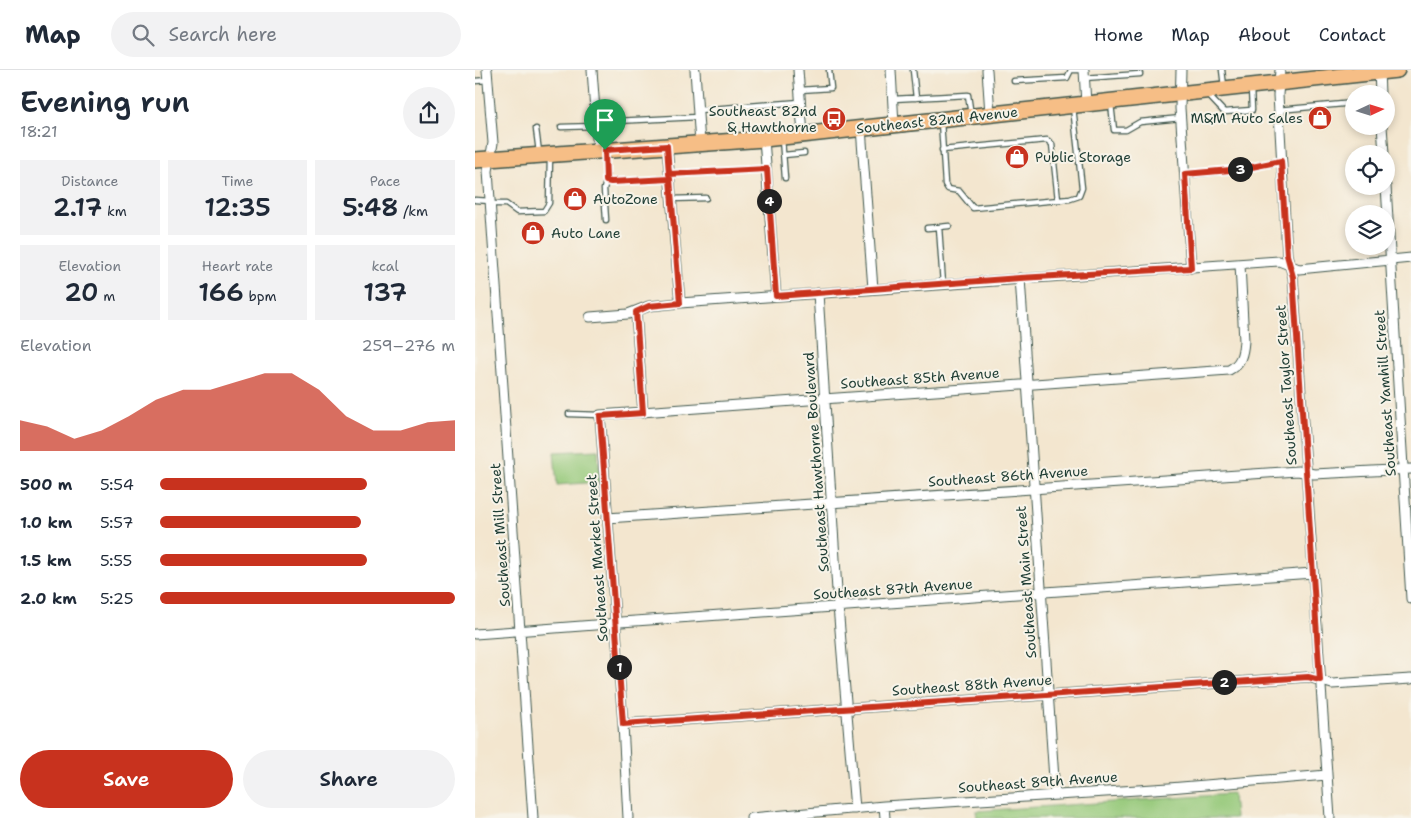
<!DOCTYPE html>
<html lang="en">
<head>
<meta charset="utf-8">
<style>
  body { margin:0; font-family:"Shantell Sans",sans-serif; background:#f2f2f3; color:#1f2937; height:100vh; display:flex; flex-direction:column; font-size:19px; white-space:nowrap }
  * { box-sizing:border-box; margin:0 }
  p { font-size:16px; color:#747a83 }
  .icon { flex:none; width:28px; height:28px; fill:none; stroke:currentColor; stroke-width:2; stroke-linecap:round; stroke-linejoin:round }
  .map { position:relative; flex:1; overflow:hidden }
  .sheet { display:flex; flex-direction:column; background:#fff; width:475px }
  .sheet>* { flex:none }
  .needle { width:32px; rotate:86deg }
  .buttons { position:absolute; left:870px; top:15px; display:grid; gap:10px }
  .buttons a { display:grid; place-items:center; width:50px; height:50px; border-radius:50%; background:#fff; box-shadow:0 2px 8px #0003; font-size:25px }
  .pin { position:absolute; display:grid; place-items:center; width:42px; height:42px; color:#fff; margin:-51px -21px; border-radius:50% 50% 50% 0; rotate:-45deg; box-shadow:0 0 5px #0007 }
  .pin .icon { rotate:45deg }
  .km { position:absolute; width:25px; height:25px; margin:-12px; border-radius:50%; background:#222; color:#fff; font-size:14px; line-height:25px; text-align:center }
  .round { display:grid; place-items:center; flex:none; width:52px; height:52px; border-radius:26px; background:#f2f2f3 }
  .head { display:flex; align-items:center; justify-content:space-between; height:85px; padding:0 20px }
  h1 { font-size:28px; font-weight:600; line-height:38px }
  .figures { display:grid; grid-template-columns:repeat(3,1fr); gap:8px; height:85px; padding:5px 20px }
  .figures div { display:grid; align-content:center; border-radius:0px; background:#f2f2f3; text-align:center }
  .figures b { font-size:25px; font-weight:600 }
  .figures small { font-size:14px; font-weight:400 }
  .figures p { font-size:14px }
  .chart { height:140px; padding:10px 20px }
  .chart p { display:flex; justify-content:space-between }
  .chart svg { width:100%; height:90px; margin-top:5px; fill:#c8321e; opacity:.7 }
  .button { display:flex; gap:10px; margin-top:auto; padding:10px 20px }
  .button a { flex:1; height:58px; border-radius:30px; background:#c8321e; color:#fff; font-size:20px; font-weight:600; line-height:58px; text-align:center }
  .button a+a { background:#f2f2f3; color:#1f2937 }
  ul { padding:0 20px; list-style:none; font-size:16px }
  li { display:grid; grid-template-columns:80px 60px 1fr; align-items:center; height:38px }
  li i { height:12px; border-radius:6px; background:#c8321e }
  header { display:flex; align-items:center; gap:30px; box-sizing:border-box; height:70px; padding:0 25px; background:#fff; border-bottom:1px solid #e0e1e3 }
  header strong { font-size:24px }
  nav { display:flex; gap:28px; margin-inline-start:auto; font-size:18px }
  .search { width:350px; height:45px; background:#f2f2f3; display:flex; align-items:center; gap:12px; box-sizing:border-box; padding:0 18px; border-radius:28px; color:#747a83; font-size:19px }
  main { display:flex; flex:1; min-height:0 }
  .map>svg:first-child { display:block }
  .green { fill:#96c97a; stroke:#5a8357 }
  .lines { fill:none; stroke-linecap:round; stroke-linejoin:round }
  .service-casing { stroke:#3f564b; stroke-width:7 }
  .minor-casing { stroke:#3f564b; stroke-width:11 }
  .primary-casing { stroke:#3f564b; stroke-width:18 }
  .service { stroke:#fff; stroke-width:4.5 }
  .minor { stroke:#fff; stroke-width:9 }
  .primary { stroke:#f6be86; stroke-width:15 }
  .route-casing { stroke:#fff; stroke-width:10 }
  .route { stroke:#c8321e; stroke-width:6 }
  .labels { text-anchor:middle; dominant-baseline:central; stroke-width:4; stroke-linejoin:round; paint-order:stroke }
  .poi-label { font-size:14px; fill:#1f3d34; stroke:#f7f3e8; text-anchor:start }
  .street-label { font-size:14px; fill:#1f3d34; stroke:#f7f3e8 }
</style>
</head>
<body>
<header>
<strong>Map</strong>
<div class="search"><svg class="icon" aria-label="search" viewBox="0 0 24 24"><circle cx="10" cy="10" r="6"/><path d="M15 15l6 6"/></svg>Search here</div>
<nav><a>Home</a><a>Map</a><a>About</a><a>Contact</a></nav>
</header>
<main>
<section class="sheet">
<div class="head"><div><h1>Evening run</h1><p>18:21</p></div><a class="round"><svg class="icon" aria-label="share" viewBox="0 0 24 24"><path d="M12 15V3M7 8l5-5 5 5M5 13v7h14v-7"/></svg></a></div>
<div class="figures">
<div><p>Distance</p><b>2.17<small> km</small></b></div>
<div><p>Time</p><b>12:35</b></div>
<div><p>Pace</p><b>5:48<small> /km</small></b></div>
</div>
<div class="figures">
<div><p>Elevation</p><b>20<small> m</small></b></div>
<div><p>Heart rate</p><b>166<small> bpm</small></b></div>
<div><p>kcal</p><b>137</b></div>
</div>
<div class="chart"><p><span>Elevation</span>259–276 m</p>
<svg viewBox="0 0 160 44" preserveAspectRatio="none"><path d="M0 44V29L10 32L20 38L30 34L40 27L50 19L60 14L70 14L80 10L90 6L100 6L110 14L120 27L130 34L140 34L150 30L160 29V44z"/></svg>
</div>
<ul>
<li><b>500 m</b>5:54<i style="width:70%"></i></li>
<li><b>1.0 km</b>5:57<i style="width:68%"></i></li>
<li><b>1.5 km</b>5:55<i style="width:70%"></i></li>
<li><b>2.0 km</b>5:25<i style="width:100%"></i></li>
</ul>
<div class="button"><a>Save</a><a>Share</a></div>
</section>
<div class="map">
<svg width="936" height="748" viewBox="0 0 936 748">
  <rect width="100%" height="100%" fill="#f7f3e8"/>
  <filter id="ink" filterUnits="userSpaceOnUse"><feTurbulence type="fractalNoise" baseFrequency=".02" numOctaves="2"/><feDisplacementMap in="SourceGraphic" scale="10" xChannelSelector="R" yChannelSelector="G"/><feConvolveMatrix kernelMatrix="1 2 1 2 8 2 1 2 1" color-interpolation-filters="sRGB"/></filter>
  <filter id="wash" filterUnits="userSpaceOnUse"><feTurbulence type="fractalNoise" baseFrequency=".0096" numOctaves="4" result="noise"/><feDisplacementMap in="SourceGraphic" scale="20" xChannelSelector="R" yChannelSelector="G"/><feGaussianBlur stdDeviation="1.12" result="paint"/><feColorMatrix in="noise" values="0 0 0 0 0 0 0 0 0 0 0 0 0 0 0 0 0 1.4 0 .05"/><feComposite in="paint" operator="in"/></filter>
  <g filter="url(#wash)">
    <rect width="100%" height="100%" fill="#f3e6cf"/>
    <path class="green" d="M 123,380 L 125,412 L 82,415 L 79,382 Z
      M 758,724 L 760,748 L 502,748 L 501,741 Z"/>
  </g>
  <g filter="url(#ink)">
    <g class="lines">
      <g class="service-casing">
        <path id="service" d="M 438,0 L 441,28
          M 747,0 L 749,16
          M 609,8 L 665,4
          M 0,11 L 13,10
          M 539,11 L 592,8 L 596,0 L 609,0
          M 325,20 L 356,18 L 354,0
          M 733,25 L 749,42 L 777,40 L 776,18
          M 418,29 L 493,25 L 496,45
          M 636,34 L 639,60 L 651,60 L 665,52 L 706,48
          M 223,40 L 325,32
          M 803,40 L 879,33
          M 466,51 L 470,114 L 473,119 L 484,121 L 498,138 L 595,129 L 604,126 L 607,118 L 598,37
          M 120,52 L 223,47
          M 86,57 L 121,56
          M 61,59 L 64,82
          M 307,69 L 310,108
          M 467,80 L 572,70 L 577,74 L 583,130
          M 130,84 L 131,111 L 136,112 L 195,109
          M 309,85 L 329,83
          M 194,104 L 292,99
          M 710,105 L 767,99 L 806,91
          M 131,111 L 129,119 L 131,150
          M 196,129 L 231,128
          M 0,130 L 16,131
          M 16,134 L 31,134 L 42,142 L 69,141 L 74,133 L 75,87
          M 452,158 L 464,157
          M 468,214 L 464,157 L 474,156
          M 94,344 L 125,345"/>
      </g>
      <g class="minor-casing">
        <path id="minor" d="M 12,0 L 18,73 L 13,101 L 58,748
          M 117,0 L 123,81
          M 220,0 L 225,74
          M 323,0 L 328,65
          M 416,0 L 419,55
          M 512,0 L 515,44
          M 609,0 L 611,34
          M 706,0 L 705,38 L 716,198
          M 805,0 L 803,25 L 812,185 L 818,207 L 855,748
          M 904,0 L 905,24
          M 907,56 L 909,84
          M 386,58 L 398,219
          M 289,69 L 301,226
          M 192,76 L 205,233
          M 911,116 L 936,529
          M 545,208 L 580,724
          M 343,223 L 363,536 L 380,739
          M 161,242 L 168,343
          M 115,247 L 153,244 L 174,236 L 205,233 L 804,191 L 824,199 L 936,188
          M 132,448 L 823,401 L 839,404 L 936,399
          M 0,564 L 133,554 L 146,552 L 838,503
          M 148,654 L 833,607 L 857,614 L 936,609
          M 409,736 L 410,748
          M 153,748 L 148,654 L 125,345 L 754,300 C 766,294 768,284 769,271 L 765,194
          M 276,748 L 409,736 L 694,718 L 852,705"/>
      </g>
      <g class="primary-casing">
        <path id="primary" d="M 0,90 L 289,69 L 922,0"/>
      </g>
      <use href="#service" class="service"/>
      <use href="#minor" class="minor"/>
      <use href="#primary" class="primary"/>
    </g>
  </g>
  <g class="lines" filter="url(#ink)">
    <g class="route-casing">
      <path id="route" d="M 192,76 L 194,104 L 292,99 L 301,226 L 545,208 L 716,198 L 710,104 L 767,99 L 806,91 L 812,185 L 818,207 L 845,610 L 833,607 L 148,654 L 125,346 L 168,343 L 161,242 L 174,236 L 205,233 L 195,109 L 136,112 L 131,111 L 130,80 Z"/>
    </g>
    <use href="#route" class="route"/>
  </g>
  <defs>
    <g id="shop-disc" transform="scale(1.25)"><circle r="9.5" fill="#c8321e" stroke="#f7f3e8"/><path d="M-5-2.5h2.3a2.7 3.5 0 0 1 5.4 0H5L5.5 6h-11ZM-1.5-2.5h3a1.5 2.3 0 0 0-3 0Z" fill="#fff"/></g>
    <g id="bus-disc" transform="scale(1.25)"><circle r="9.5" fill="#c8321e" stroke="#f7f3e8"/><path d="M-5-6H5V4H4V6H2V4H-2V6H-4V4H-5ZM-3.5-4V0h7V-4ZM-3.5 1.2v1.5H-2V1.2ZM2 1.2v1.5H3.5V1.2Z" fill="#fff"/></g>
  </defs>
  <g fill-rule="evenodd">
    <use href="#shop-disc" x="845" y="48"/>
    <use href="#bus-disc" x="359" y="49"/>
    <use href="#shop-disc" x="542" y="87"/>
    <use href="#shop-disc" x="100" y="129"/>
    <use href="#shop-disc" x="58" y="163"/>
  </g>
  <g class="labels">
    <g class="poi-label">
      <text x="342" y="41" text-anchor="end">Southeast 82nd<tspan x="342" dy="16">&amp; Hawthorne</tspan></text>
      <text x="828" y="48" text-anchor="end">M&amp;M Auto Sales</text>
      <text x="560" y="87">Public Storage</text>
      <text x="118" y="129">AutoZone</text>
      <text x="76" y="163">Auto Lane</text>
    </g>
    <g class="street-label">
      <text transform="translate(462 50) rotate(-6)">Southeast 82nd Avenue</text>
      <text transform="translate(445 308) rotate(-4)">Southeast 85th Avenue</text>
      <text transform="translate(811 315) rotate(-94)">Southeast Taylor Street</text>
      <text transform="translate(910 323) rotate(-94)">Southeast Yamhill Street</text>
      <text transform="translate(341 392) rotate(-94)">Southeast Hawthorne Boulevard</text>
      <text transform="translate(533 406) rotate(-4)">Southeast 86th Avenue</text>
      <text transform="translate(25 465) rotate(-94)">Southeast Mill Street</text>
      <text transform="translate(122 488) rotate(-94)">Southeast Market Street</text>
      <text transform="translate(551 512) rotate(-94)">Southeast Main Street</text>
      <text transform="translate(418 519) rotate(-4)">Southeast 87th Avenue</text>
      <text transform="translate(497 615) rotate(-4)">Southeast 88th Avenue</text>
      <text transform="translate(563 712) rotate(-4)">Southeast 89th Avenue</text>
    </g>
  </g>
</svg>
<div class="buttons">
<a><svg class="needle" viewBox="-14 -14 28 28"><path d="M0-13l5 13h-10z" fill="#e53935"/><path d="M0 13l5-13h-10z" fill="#747a83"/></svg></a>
<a><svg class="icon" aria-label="locate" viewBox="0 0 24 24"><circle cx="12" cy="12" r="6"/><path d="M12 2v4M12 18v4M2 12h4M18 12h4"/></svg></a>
<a><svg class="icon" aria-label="layers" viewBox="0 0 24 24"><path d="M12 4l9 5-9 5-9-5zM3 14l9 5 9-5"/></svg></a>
</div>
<div class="pin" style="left:130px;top:80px;background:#1e9e55"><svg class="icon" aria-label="arrive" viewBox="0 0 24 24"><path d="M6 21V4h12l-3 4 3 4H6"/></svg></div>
<b class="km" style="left:144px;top:597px">1</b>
<b class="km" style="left:749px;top:612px">2</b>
<b class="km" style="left:765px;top:99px">3</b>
<b class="km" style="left:294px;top:131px">4</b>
</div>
</main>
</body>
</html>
